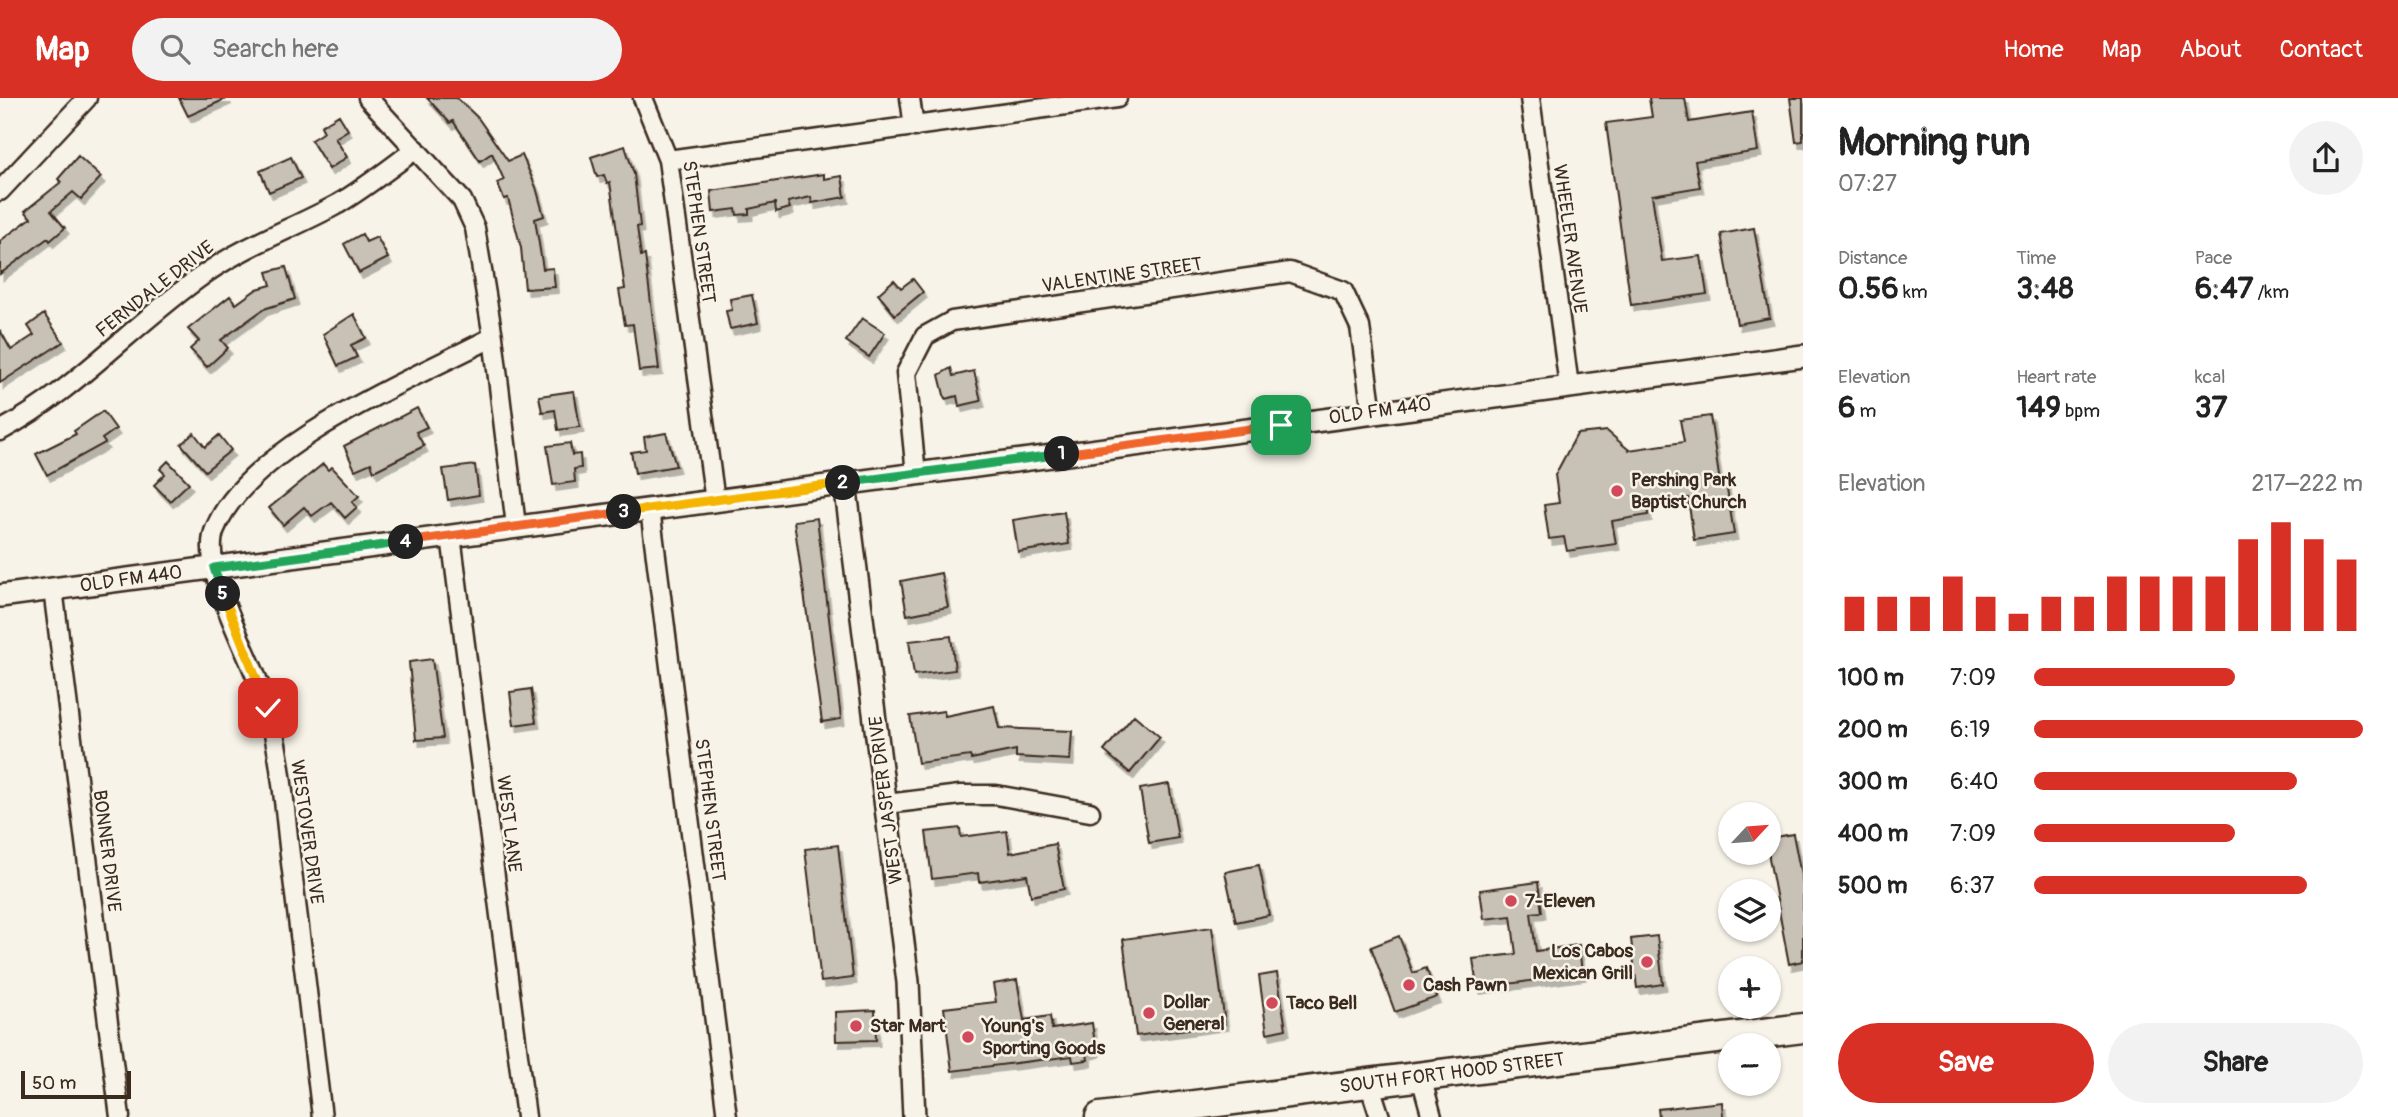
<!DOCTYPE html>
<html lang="en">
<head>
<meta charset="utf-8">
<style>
  body { margin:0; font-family:Pangolin,sans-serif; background:#f2f2f2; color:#222; height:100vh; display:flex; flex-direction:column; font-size:26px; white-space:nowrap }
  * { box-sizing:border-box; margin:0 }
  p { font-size:23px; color:#767676 }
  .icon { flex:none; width:38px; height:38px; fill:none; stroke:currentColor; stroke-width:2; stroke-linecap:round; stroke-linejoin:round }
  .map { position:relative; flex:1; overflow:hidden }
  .sheet { display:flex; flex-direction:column; background:#fff; width:595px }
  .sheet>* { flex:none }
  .needle { width:46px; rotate:64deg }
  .controls { position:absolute; left:1718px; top:704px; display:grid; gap:14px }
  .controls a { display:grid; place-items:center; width:63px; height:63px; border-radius:50%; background:#fff; box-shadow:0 2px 5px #0004; font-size:35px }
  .scale { position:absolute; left:21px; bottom:18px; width:110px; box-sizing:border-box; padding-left:7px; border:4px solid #3b2a1e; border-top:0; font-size:19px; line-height:24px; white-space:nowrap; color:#3b2a1e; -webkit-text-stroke:5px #f7f3e8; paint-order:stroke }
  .pin { position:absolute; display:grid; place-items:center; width:60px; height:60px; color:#fff; margin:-30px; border-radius:14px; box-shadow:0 4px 10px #0006 }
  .km { position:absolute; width:35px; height:35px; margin:-18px; border-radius:50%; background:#222; color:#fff; font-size:19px; line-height:35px; text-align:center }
  .round { display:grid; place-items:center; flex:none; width:74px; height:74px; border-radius:37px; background:#f2f2f2 }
  .head { display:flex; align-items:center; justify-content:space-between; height:119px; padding:0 35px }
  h1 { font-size:38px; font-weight:700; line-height:52px }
  .metrics { display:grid; grid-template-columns:repeat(3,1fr); gap:10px; height:119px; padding:7px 35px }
  .metrics div { display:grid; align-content:center }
  .metrics b { font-size:30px; font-weight:700 }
  .metrics small { font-size:19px; font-weight:400 }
  .metrics p { font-size:19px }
  .chart { height:196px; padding:14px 35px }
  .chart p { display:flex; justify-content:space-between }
  .chart svg { width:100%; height:126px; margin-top:7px; stroke:#d93025; stroke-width:6 }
  .primary-button { display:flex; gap:14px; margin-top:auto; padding:14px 35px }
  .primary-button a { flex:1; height:80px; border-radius:42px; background:#d93025; color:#fff; font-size:28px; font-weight:700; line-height:80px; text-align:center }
  .primary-button a+a { background:#f2f2f2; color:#222 }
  ul { padding:0 35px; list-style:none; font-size:23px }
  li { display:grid; grid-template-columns:112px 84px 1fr; align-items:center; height:52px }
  li i { height:18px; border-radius:9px; background:#d93025 }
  header { display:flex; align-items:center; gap:42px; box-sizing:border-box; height:98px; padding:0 35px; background:#d93025; color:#fff }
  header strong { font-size:33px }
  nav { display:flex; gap:38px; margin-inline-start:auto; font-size:24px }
  .search { width:490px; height:63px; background:#f2f2f2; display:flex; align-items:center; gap:18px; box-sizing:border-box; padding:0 24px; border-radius:38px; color:#767676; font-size:26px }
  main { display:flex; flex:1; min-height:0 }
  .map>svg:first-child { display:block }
  .building { fill:#c8c1b6; stroke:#3b2a1e; stroke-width:2; filter:url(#shadow) }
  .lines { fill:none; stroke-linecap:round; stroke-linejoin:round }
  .minor-casing { stroke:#3b2a1e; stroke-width:23 }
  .tertiary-casing { stroke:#3b2a1e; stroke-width:26 }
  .trunk-casing { stroke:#3b2a1e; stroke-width:33 }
  .minor { stroke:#f7f3e8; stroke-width:18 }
  .tertiary { stroke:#f7f3e8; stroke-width:21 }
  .trunk { stroke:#f7f3e8; stroke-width:28 }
  .split-1-casing { stroke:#fff; stroke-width:14 }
  .split-2-casing { stroke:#fff; stroke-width:14 }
  .split-3-casing { stroke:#fff; stroke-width:14 }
  .split-4-casing { stroke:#fff; stroke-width:14 }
  .split-5-casing { stroke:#fff; stroke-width:14 }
  .split-6-casing { stroke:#fff; stroke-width:14 }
  .split-1 { stroke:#f0652b; stroke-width:9 }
  .split-2 { stroke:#22a559; stroke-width:9 }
  .split-3 { stroke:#f5b400; stroke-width:9 }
  .split-4 { stroke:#f0652b; stroke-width:9 }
  .split-5 { stroke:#22a559; stroke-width:9 }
  .split-6 { stroke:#f5b400; stroke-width:9 }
  .poi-dot { fill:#d1495b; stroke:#f7f3e8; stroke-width:2.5 }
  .labels { text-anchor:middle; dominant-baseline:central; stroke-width:5; stroke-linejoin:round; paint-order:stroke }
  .street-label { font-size:19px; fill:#3b2a1e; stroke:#f7f3e8 }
  .poi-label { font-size:19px; font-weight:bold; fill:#3b2a1e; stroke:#f7f3e8; text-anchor:start }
</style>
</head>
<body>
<header>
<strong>Map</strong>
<div class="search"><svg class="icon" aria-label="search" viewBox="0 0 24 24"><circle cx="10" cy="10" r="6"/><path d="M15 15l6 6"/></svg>Search here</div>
<nav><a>Home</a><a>Map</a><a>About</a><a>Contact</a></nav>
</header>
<main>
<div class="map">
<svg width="1803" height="1019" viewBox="0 0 1803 1019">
  <defs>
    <filter id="shadow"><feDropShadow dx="3.5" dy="6" stdDeviation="0" flood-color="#0004"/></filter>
  </defs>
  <rect width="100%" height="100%" fill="#f7f3e8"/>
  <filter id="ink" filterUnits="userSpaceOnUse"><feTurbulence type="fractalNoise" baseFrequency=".0143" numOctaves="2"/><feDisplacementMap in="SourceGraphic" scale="14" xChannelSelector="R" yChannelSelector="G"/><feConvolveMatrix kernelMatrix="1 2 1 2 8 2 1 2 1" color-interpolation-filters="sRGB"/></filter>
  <g filter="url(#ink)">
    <path class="building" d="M 179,0 L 228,0 L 188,18 Z
      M 427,0 L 457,0 L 478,20 L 508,63 L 522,57 L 536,89 L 544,118 L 535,121 L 543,171 L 553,170 L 555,189 L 525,191 L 521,150 L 508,100 L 504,101 L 497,85 L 504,82 L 492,55 L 480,63 L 453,23 L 450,25 Z
      M 1649,0 L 1685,0 L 1689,24 L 1752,14 L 1758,53 L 1695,63 L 1700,89 L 1652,97 L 1662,163 L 1701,158 L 1707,196 L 1631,207 L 1606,25 L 1652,19 Z
      M 1790,0 L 1803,0 L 1803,43 L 1796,44 Z
      M 339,17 L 348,32 L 335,40 L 347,59 L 329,71 L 311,42 L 324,34 L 321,28 Z
      M 625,48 L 634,76 L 640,128 L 637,129 L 641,158 L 645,157 L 659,271 L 639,273 L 633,226 L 625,227 L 619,192 L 625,191 L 610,84 L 607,85 L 604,77 L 597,79 L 591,59 Z
      M 78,58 L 101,79 L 81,101 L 73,94 L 51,113 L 65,130 L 50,143 L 48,140 L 0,176 L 0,143 L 31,120 L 25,113 L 61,84 L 58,81 Z
      M 291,59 L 301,80 L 269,94 L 260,73 Z
      M 824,76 L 824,81 L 842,78 L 845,99 L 812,105 L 811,99 L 788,104 L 790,110 L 776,114 L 775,105 L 749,111 L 749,116 L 737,117 L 736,111 L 713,114 L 711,93 Z
      M 1754,130 L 1770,220 L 1737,226 L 1721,136 Z
      M 362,136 L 366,144 L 377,139 L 388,160 L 359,175 L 344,146 Z
      M 286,169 L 295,201 L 264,211 L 221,242 L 228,250 L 207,269 L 190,251 L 199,243 L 188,231 L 230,198 L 236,206 L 257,191 L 271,187 L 267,174 Z
      M 913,181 L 923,194 L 895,217 L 878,196 L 894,182 L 901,190 Z
      M 752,197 L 758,225 L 730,231 L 726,213 L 732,212 L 730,201 Z
      M 44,216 L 63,244 L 0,285 L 0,232 L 11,252 L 34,237 L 28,228 Z
      M 354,216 L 366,240 L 351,247 L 357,259 L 338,268 L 323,236 Z
      M 862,220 L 885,235 L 869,259 L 846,243 Z
      M 951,270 L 953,278 L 974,273 L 981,303 L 959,308 L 957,298 L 945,301 L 939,277 Z
      M 574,293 L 580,329 L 558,332 L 555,312 L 542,314 L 539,298 Z
      M 417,310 L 427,329 L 416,334 L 424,348 L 374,373 L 371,365 L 355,372 L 344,348 Z
      M 103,313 L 116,331 L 102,341 L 105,345 L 47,377 L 36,356 L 76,336 L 74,333 Z
      M 1710,318 L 1720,385 L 1726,385 L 1734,436 L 1694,442 L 1688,400 L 1647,406 L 1648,417 L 1612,423 L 1616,446 L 1567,453 L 1564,439 L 1549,441 L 1544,407 L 1559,405 L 1555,377 L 1577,336 L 1607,333 L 1629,352 L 1684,344 L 1680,322 Z
      M 194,335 L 205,349 L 219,337 L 231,352 L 205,373 L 181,346 Z
      M 666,335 L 676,368 L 635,375 L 631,354 L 646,352 L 644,339 Z
      M 570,345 L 572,357 L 580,356 L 581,370 L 574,371 L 575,384 L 553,387 L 547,348 Z
      M 168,363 L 189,385 L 170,403 L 154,387 L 165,376 L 160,371 Z
      M 323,366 L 328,372 L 332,369 L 359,398 L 352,404 L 357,409 L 345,420 L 331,404 L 312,418 L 304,409 L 283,427 L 269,410 Z
      M 475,367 L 479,397 L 448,402 L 443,371 Z
      M 1064,414 L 1069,446 L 1018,454 L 1013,422 Z
      M 817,420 L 841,621 L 822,624 L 794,423 Z
      M 941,475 L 948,509 L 907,517 L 901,483 Z
      M 951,538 L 955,572 L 914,577 L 909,543 Z
      M 432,561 L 443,640 L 416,642 L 409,564 Z
      M 531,591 L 536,624 L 514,627 L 510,594 Z
      M 994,608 L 999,630 L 1072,633 L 1070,662 L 1016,659 L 1016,652 L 971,661 L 970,658 L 918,665 L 910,618 L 944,613 L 945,618 Z
      M 1134,617 L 1160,639 L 1130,675 L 1104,653 Z
      M 1169,686 L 1178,740 L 1149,745 L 1140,691 Z
      M 960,730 L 961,739 L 1007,733 L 1010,755 L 1055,746 L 1064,791 L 1031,798 L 1027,777 L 979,784 L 978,775 L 932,781 L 926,734 Z
      M 1793,736 L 1803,787 L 1803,863 L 1789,866 L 1769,760 L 1769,740 Z
      M 838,747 L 853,880 L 821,884 L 805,751 Z
      M 1259,767 L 1269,817 L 1236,824 L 1225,774 Z
      M 1538,784 L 1542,814 L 1531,815 L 1536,853 L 1579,847 L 1582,876 L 1477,890 L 1473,861 L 1516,856 L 1511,818 L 1484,821 L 1480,792 Z
      M 1212,829 L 1225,926 L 1136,938 L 1123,841 Z
      M 1399,838 L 1413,875 L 1426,870 L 1437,899 L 1395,914 L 1371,849 Z
      M 1657,838 L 1663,886 L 1637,890 L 1631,841 Z
      M 1277,875 L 1286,931 L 1267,935 L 1259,878 Z
      M 1017,882 L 1024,922 L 1050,918 L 1052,931 L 1092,925 L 1096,953 L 1087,955 L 1088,962 L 1073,964 L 1072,958 L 952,973 L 944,910 L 996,904 L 993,886 Z
      M 875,912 L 876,942 L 836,943 L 835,914 Z
      M 1722,1004 L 1723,1019 L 1659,1019 L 1658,1011 Z"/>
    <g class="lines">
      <g class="minor-casing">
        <path id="minor" d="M 368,0 L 462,102 L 475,130 L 493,239 L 516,428
          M 643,0 L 668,62 L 715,403
          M 910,0 L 914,29
          M 1530,0 L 1569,288
          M 668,62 L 1117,0
          M 0,93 L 87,0
          M 0,333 C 77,292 135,224 206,175 C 248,146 294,130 338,106 C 365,90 390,70 416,51
          M 916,376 L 906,275 L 925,238 L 952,223 L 1290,174 L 1343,193 L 1360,229 L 1372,315
          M 650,411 L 727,1019
          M 451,438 L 526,1019
          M 53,491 L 120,1019
          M 887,706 L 960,697 L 996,697 L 1090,714
          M 1421,979 L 1432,1019
          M 1369,985 L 1380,1019
          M 322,1019 C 312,932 301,844 290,757 C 284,707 281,653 266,605 C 254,563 198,471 215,431 C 249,347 415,280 493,239"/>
      </g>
      <g class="tertiary-casing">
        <path id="tertiary" d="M 845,385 L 908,884 L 914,1019
          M 0,498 L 1803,258"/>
      </g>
      <g class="trunk-casing">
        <path id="trunk" d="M 1100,1019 L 1803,930"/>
      </g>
      <use href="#minor" class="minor"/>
      <use href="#tertiary" class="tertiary"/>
      <use href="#trunk" class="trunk"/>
    </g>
  </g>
  <g class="lines" filter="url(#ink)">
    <g class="split-1-casing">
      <path id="split-1" d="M 1062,356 L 1281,327"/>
    </g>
    <g class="split-2-casing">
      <path id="split-2" d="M 843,385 L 1062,356"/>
    </g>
    <g class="split-3-casing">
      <path id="split-3" d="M 624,414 L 843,385"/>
    </g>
    <g class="split-4-casing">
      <path id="split-4" d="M 406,444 L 624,414"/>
    </g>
    <g class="split-5-casing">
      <path id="split-5" d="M 223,496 L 214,470 L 406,444"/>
    </g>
    <g class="split-6-casing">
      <path id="split-6" d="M 223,496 L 268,610"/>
    </g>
    <use href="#split-1" class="split-1"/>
    <use href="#split-2" class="split-2"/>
    <use href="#split-3" class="split-3"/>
    <use href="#split-4" class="split-4"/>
    <use href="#split-5" class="split-5"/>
    <use href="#split-6" class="split-6"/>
  </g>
  <g class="poi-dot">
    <circle cx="1617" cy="393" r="7"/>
    <circle cx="1511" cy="803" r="7"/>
    <circle cx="1647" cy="864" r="7"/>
    <circle cx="1409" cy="887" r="7"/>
    <circle cx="1272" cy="905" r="7"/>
    <circle cx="1149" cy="915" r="7"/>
    <circle cx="856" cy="928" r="7"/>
    <circle cx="968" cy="939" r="7"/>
  </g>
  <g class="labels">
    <g class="street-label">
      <text transform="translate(699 134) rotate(82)">STEPHEN STREET</text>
      <text transform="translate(1570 141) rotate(82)">WHEELER AVENUE</text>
      <text transform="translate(1122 177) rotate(-8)">VALENTINE STREET</text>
      <text transform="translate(155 191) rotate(-38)">FERNDALE DRIVE</text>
      <text transform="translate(1380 313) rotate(-8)">OLD FM 440</text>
      <text transform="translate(131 481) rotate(-8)">OLD FM 440</text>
      <text transform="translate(886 702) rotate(-97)">WEST JASPER DRIVE</text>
      <text transform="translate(710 712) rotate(83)">STEPHEN STREET</text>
      <text transform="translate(509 726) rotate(83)">WEST LANE</text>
      <text transform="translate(307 734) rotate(82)">WESTOVER DRIVE</text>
      <text transform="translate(107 753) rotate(83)">BONNER DRIVE</text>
      <text transform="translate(1452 975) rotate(-7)">SOUTH FORT HOOD STREET</text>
    </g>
    <g class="poi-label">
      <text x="1631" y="382">Pershing Park<tspan x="1631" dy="22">Baptist Church</tspan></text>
      <text x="1525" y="803">7-Eleven</text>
      <text x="1633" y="853" text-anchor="end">Los Cabos<tspan x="1633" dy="22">Mexican Grill</tspan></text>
      <text x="1423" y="887">Cash Pawn</text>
      <text x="1163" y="904">Dollar<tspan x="1163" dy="22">General</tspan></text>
      <text x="1286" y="905">Taco Bell</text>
      <text x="870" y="928">Star Mart</text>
      <text x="982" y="928">Young's<tspan x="982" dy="22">Sporting Goods</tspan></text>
    </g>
  </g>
</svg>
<div class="controls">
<a><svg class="needle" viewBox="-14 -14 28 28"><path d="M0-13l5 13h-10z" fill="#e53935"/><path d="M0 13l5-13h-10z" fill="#767676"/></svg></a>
<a><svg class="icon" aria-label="layers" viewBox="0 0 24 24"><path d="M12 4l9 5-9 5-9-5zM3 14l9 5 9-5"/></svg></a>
<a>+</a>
<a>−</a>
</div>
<div class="scale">50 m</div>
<div class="pin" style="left:1281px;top:327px;background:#1e9e55"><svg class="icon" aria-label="arrive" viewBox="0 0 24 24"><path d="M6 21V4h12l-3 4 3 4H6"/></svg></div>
<div class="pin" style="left:268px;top:610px;background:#d93025"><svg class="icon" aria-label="check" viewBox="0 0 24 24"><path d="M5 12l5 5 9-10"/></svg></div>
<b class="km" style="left:1062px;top:356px">1</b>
<b class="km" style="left:843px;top:385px">2</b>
<b class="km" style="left:624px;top:414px">3</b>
<b class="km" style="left:406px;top:444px">4</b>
<b class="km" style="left:223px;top:496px">5</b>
</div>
<section class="sheet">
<div class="head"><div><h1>Morning run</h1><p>07:27</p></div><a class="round"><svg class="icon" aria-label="share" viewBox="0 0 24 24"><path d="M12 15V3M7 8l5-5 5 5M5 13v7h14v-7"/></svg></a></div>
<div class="metrics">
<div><p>Distance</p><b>0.56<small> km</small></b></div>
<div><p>Time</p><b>3:48</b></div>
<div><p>Pace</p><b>6:47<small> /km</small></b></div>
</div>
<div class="metrics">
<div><p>Elevation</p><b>6<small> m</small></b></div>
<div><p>Heart rate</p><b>149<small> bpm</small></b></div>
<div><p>kcal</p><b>37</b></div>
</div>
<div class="chart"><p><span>Elevation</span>217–222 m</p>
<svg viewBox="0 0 160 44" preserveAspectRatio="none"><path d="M5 44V32M15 44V32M25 44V32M35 44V25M45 44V32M55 44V38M65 44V32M75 44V32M85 44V25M95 44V25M105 44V25M115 44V25M125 44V12M135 44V6M145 44V12M155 44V19"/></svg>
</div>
<ul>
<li><b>100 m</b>7:09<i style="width:61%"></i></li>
<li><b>200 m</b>6:19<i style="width:100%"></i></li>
<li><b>300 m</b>6:40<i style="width:80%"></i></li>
<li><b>400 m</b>7:09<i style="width:61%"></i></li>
<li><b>500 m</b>6:37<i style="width:83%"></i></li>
</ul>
<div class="primary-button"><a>Save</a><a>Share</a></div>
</section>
</main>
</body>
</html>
